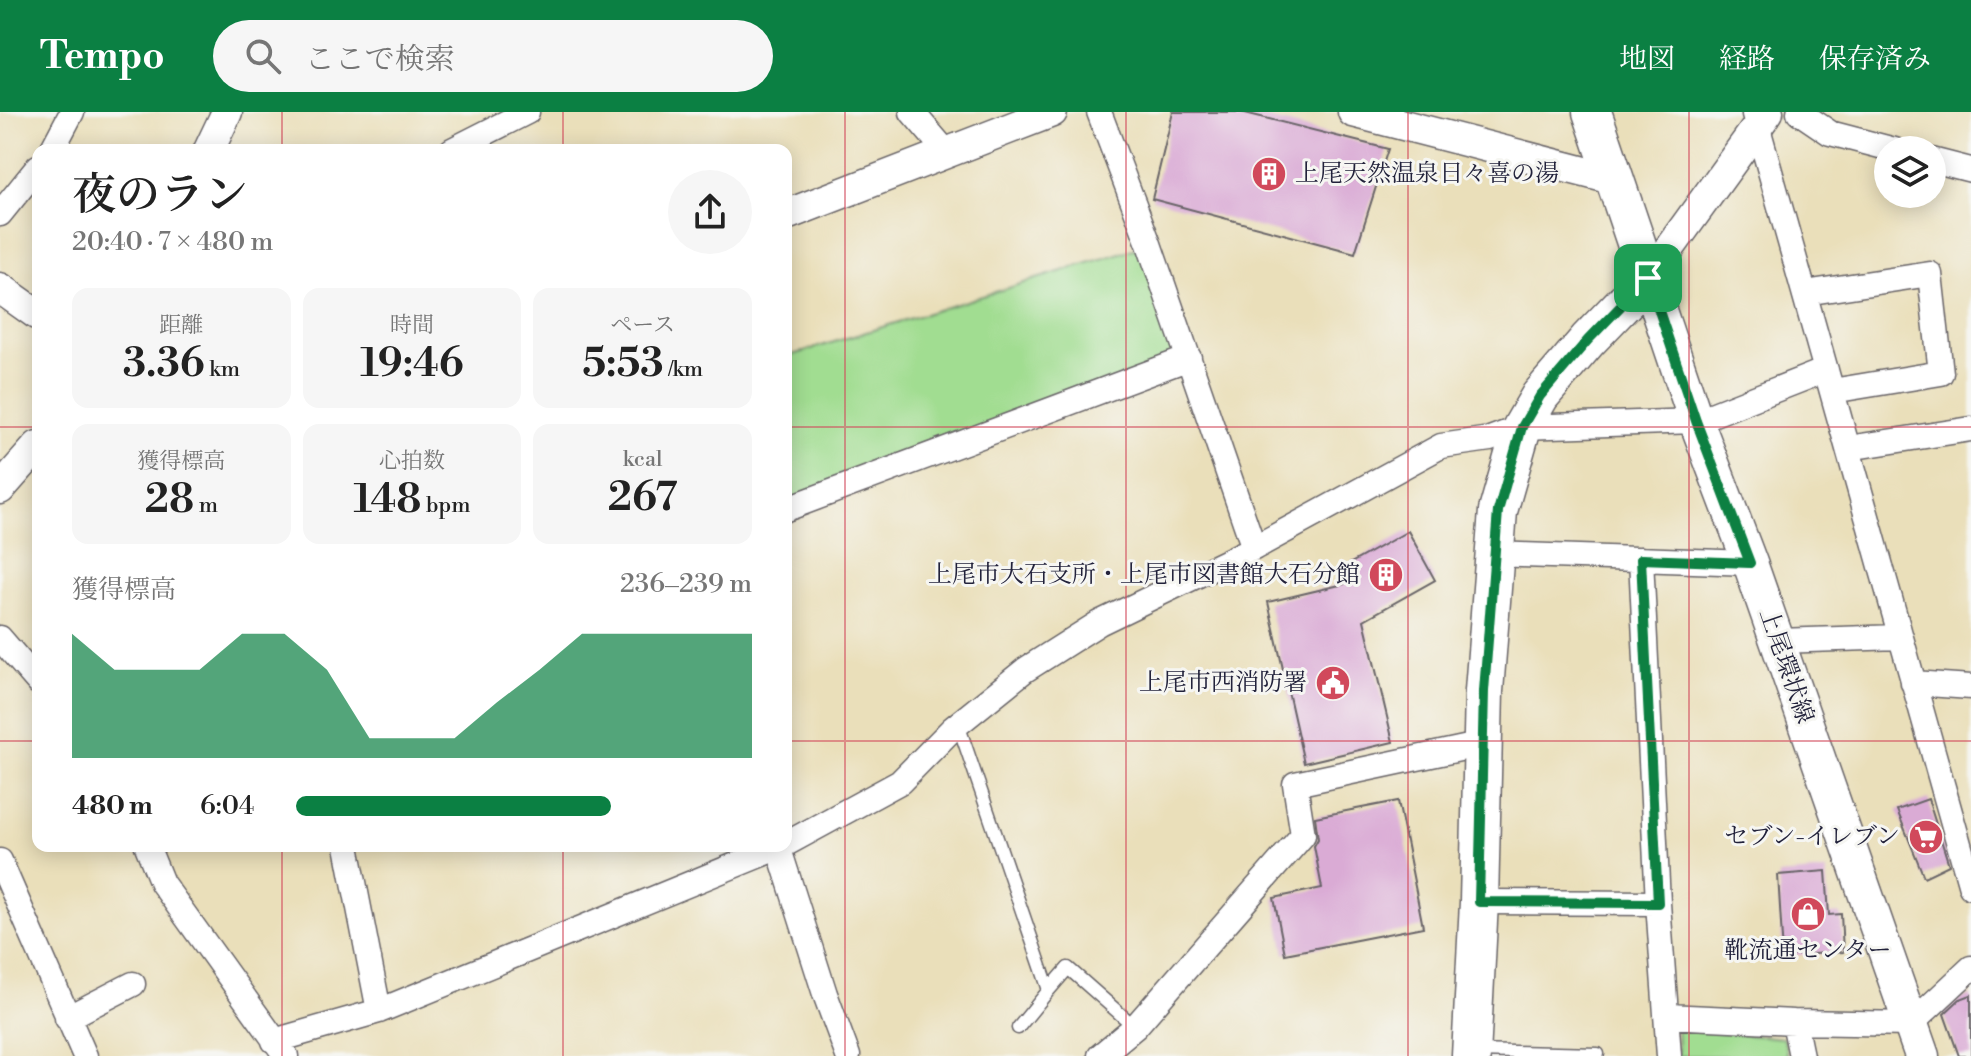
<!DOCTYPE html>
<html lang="ja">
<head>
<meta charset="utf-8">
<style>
  body { margin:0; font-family:"Libre Bodoni","Noto Serif JP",serif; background:#f6f6f6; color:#222; height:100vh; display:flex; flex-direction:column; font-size:30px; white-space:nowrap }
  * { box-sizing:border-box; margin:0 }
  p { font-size:26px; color:#767676 }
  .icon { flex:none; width:44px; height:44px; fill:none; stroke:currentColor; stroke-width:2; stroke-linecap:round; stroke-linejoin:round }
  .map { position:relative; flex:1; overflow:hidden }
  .panel { position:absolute; left:32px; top:32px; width:760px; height:708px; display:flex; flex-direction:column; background:#fff; border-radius:16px; box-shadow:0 4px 20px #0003 }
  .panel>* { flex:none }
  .buttons { position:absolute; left:1874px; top:24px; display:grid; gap:16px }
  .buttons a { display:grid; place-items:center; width:72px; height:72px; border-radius:50%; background:#fff; box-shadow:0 4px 20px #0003; font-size:40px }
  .pin { position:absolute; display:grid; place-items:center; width:68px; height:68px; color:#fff; margin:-34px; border-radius:16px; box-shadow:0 4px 12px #0006 }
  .round { display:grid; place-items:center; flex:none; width:84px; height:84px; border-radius:42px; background:#f6f6f6 }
  .overview { display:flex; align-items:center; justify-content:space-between; height:136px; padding:0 40px }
  h1 { font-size:44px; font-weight:600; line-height:60px }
  .stats { display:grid; grid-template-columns:repeat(3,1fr); gap:12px; height:136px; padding:8px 40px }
  .stats div { display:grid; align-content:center; border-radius:16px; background:#f6f6f6; text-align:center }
  .stats b { font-size:40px; font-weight:600 }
  .stats small { font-size:22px; font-weight:400 }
  .stats p { font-size:22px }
  .chart { height:224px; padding:16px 40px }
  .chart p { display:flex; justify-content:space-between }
  .chart svg { width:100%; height:144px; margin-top:8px; fill:#0b8043; opacity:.7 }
  ul { padding:0 40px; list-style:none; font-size:26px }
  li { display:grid; grid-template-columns:128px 96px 1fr; align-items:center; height:60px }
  li i { height:20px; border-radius:10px; background:#0b8043 }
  header { display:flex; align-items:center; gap:48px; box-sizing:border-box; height:112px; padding:0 40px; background:#0b8043; color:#fff }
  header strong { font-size:38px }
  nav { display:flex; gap:44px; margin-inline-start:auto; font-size:28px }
  .search { width:560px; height:72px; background:#f6f6f6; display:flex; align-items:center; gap:20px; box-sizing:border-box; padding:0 28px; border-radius:44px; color:#767676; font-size:30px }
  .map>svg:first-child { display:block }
  .green { fill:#a1dd91; stroke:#628066; stroke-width:2 }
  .building { fill:#daabd5 }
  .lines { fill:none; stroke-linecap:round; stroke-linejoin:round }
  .service-casing { stroke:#686467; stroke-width:15 }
  .minor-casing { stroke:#686467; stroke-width:27 }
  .tertiary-casing { stroke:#686467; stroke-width:33 }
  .secondary-casing { stroke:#686467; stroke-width:37 }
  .primary-casing { stroke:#686467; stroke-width:41 }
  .service { stroke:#fff; stroke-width:12 }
  .minor { stroke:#fff; stroke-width:24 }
  .tertiary { stroke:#fff; stroke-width:30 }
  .secondary { stroke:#fff; stroke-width:34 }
  .primary { stroke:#fff; stroke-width:38 }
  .route-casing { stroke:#fff; stroke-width:16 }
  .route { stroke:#0b8043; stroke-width:10 }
  .grid { fill:none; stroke:#d1495b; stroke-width:2; stroke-opacity:0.55 }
  .labels { text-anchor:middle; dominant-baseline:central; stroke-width:6; stroke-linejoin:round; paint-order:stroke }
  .poi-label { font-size:24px; fill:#22223b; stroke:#f6f6f2; text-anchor:end }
  .street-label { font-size:24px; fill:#22223b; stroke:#f6f6f2 }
</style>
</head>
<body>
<header>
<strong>Tempo</strong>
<div class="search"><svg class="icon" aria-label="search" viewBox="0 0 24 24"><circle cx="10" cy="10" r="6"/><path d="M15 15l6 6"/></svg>ここで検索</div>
<nav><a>地図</a><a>経路</a><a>保存済み</a></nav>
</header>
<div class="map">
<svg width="1971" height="944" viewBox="0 0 1971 944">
  <rect width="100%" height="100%" fill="#f6f6f2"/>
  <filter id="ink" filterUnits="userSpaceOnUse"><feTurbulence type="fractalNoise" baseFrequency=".0125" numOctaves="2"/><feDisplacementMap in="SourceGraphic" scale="16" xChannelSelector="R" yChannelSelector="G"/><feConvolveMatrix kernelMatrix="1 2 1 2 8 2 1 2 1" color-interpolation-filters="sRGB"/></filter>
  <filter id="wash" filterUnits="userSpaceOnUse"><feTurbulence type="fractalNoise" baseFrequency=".006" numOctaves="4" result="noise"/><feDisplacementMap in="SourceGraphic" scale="32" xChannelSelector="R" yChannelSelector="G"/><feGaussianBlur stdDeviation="1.8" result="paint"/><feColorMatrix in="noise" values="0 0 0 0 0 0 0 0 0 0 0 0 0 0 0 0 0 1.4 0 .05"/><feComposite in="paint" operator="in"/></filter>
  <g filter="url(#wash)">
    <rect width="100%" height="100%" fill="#eadfba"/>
    <path class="green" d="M 1149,132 L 1189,246 L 786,397 L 786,245 Z
      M 1677,917 L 1784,926 L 1787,944 L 1678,944 Z"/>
    <g id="blocks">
      <path class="building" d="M 1173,0 L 1241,0 L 1388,37 L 1355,141 L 1152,87 Z
        M 1408,419 L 1435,468 L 1364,508 L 1393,630 L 1304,651 L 1268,490 L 1344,472 L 1337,459 Z
        M 1928,687 L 1949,753 L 1924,765 L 1897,698 Z
        M 1398,689 L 1423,815 L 1285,842 L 1274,786 L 1322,776 L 1314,734 L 1318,727 L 1315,705 Z
        M 1826,759 L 1829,803 L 1841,802 L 1843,840 L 1783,844 L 1778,763 Z
        M 1971,883 L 1971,944 L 1959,944 L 1944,902 L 1960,887 Z"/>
    </g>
  </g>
  <g filter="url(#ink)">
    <use href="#blocks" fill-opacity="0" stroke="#686467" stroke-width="2"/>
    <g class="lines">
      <g class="service-casing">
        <path id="service" d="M 958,612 L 1049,878 L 1018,916
          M 1049,878 L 1068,856 L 1135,915
          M 1474,939 L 1598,942"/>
      </g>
      <g class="minor-casing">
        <path id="minor" d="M 912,0 L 948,42
          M 1099,0 L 1149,132 L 1254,436
          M 1799,0 L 1830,21 L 1895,38
          M 1754,2 L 1971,775
          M 52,38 L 72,0
          M 452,38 L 527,0
          M 1932,48 L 1971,58
          M 0,102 L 38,55
          M 1805,181 L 1930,162 L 1941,261 L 1832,279
          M 1848,336 L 1971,317
          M 786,397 L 1189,246
          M 1493,442 L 1750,451
          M 1641,447 L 1658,791 L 1669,944
          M 0,526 L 38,570
          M 1778,529 L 1900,525
          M 1913,571 L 1971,575
          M 786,732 L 900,670 L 953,616 L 1025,558 L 1099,511 L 1254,436 L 1441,334 L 1490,327 L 1522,315 L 1696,309 L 1826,258
          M 147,734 L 162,771 L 286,944
          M 347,734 L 379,899
          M 778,734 L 825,882 L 848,944
          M 0,749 L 85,944
          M 1479,790 L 1658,791
          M 1667,904 L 1794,910 L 1911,912 L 1971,856
          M 67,906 L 133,872
          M 1794,910 L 1801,944
          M 274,929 L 379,899 L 782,734
          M 1100,944 L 1135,915 L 1303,723 L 1295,672 L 1483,632"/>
      </g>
      <g class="tertiary-casing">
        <path id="tertiary" d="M 1353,0 L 1616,68
          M 209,38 L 227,0
          M 786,103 L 1052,0
          M 1648,166 L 1768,0
          M 0,176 L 38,203
          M 0,377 L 38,334"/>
      </g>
      <g class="secondary-casing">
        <path id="secondary" d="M 1648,166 L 1696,309 L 1750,451 L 1922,944"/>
      </g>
      <g class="primary-casing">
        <path id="primary" d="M 1471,944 L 1479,790 L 1484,579 L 1498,399 L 1522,315 L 1540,284 L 1588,228 L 1648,166 L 1592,0"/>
      </g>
      <use href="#service" class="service"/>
      <use href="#minor" class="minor"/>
      <use href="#tertiary" class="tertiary"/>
      <use href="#secondary" class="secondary"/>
      <use href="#primary" class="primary"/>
    </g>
  </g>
  <g class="lines" filter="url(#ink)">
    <g class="route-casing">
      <path id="route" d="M 1648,166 L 1696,309 L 1750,451 L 1641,447 L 1658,791 L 1479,790 L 1484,579 L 1498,399 L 1522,315 L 1540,284 L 1588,228 Z"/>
    </g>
    <use href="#route" class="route"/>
  </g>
  <path class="grid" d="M 282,0 L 282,38M 563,0 L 563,38M 845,0 L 845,944M 1126,0 L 1126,944M 1408,0 L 1408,944M 1689,0 L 1689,944M 0,315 L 38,315M 786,315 L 1971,315M 0,629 L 38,629M 786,629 L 1971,629M 282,734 L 282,944M 563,734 L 563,944"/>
  <defs>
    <g id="building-disc" transform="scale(1.8)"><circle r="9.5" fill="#d1495b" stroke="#f6f6f2"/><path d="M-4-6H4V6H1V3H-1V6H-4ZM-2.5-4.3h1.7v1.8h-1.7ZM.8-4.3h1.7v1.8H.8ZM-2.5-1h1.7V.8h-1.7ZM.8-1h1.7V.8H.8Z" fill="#fff"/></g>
    <g id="civic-disc" transform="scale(1.8)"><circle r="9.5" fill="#d1495b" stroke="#f6f6f2"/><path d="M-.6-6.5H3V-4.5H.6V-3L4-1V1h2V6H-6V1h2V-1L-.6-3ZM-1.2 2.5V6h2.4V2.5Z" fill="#fff"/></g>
    <g id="supermarket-disc" transform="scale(1.8)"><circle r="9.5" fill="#d1495b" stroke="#f6f6f2"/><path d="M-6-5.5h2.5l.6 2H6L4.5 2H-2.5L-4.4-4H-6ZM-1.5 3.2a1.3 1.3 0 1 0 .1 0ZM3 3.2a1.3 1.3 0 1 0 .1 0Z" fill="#fff"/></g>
    <g id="shop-disc" transform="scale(1.8)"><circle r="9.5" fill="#d1495b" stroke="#f6f6f2"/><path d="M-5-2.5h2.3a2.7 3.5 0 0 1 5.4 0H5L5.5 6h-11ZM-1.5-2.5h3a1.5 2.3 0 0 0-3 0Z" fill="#fff"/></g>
  </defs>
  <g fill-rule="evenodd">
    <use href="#building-disc" x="1269" y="62"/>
    <use href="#building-disc" x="1386" y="463"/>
    <use href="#civic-disc" x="1333" y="571"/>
    <use href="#supermarket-disc" x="1926" y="725"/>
    <use href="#shop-disc" x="1808" y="802"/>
  </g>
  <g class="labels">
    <g class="poi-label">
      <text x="1295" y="62" text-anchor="start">上尾天然温泉日々喜の湯</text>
      <text x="1360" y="463">上尾市大石支所・上尾市図書館大石分館</text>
      <text x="1307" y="571">上尾市西消防署</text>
      <text x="1900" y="725">セブン-イレブン</text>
      <text x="1808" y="839" text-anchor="middle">靴流通センター</text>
    </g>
    <g class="street-label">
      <text transform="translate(1786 554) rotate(71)">上尾環状線</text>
    </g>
  </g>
</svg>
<div class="buttons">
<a><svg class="icon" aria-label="layers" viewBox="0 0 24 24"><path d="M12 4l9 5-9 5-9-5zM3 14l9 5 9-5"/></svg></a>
</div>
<div class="pin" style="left:1648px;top:166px;background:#1e9e55"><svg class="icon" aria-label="arrive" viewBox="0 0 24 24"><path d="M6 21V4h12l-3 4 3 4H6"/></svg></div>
<section class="panel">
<div class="overview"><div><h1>夜のラン</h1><p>20:40 · 7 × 480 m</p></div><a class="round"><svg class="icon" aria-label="share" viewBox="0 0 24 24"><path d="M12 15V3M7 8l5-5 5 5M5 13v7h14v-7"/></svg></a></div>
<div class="stats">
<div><p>距離</p><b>3.36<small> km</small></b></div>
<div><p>時間</p><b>19:46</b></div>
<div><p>ペース</p><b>5:53<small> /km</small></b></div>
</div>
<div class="stats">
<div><p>獲得標高</p><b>28<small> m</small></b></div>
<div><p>心拍数</p><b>148<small> bpm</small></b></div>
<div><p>kcal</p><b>267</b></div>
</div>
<div class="chart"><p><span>獲得標高</span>236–239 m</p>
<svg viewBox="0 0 160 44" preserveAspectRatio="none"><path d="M0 44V6L10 17L20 17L30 17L40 6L50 6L60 17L70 38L80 38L90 38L100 27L110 17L120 6L130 6L140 6L150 6L160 6V44z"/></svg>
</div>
<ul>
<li><b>480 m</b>6:04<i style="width:69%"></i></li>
</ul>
</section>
</div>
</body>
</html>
